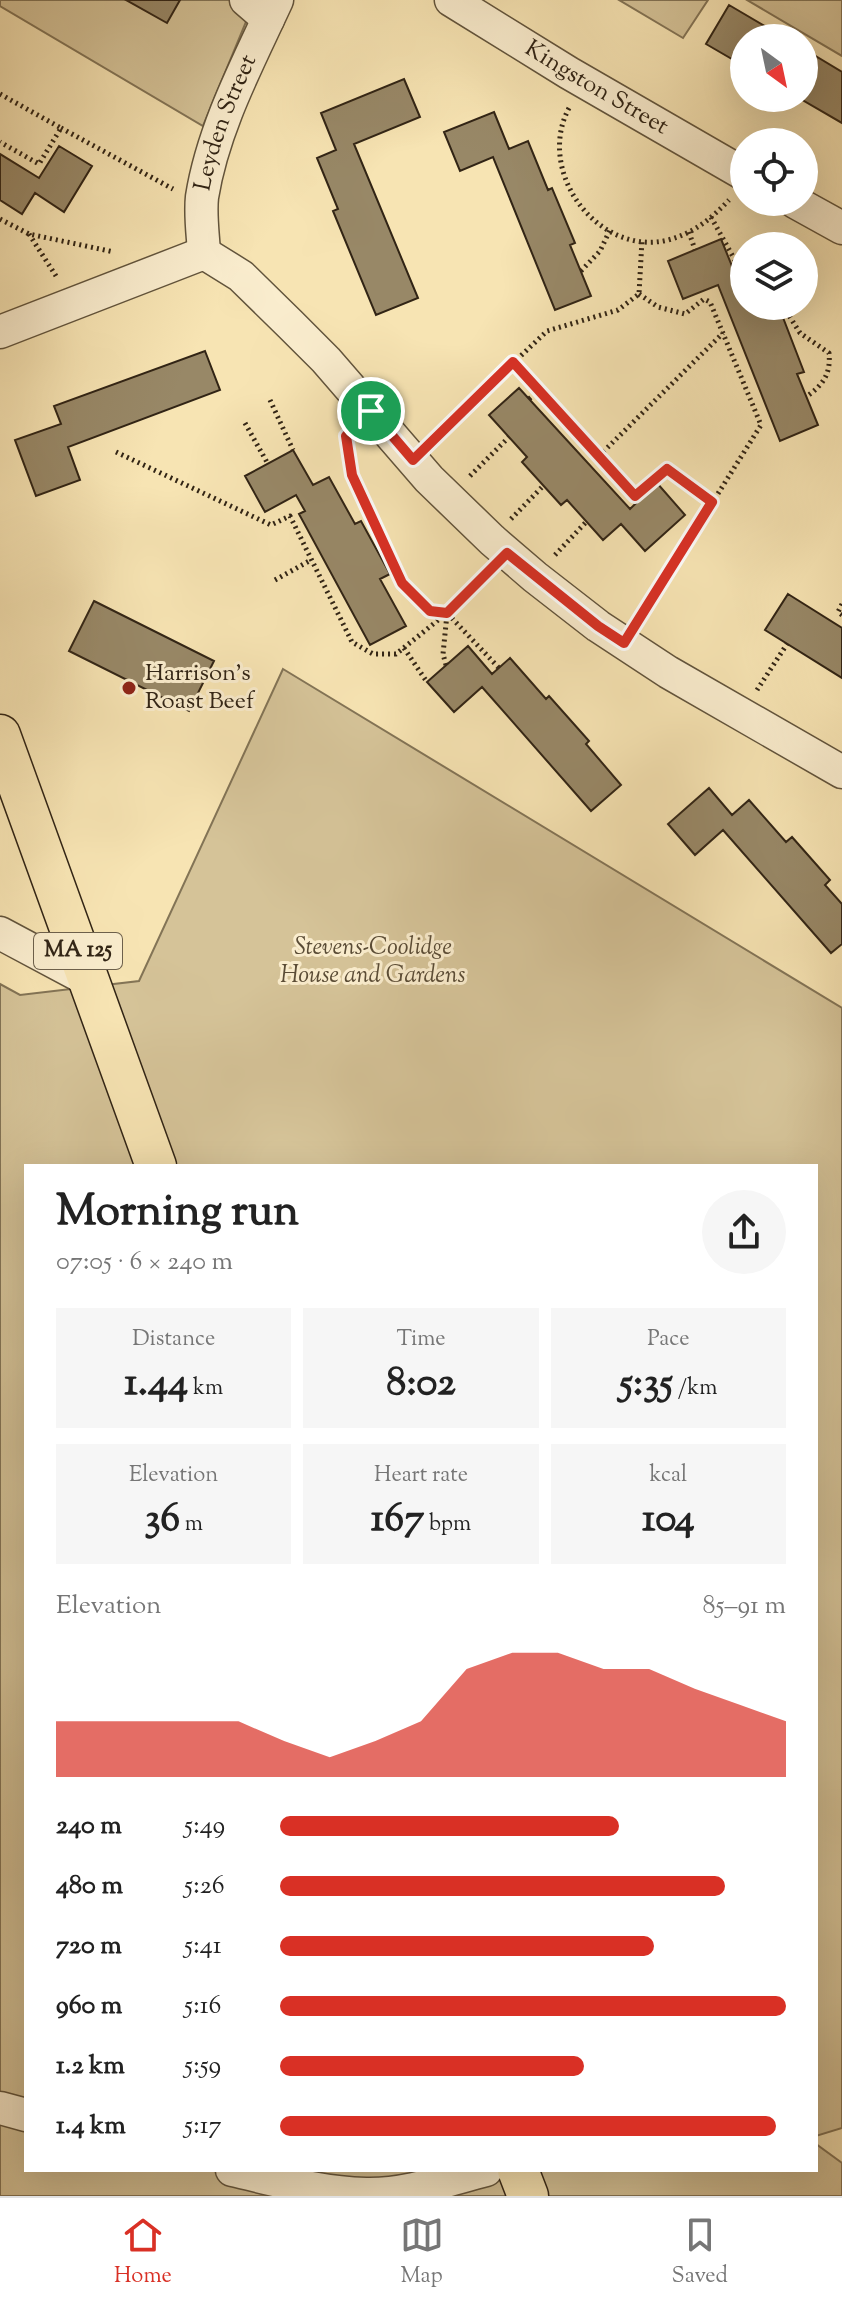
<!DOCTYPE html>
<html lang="en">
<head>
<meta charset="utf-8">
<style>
  body { margin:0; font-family:"Sorts Mill Goudy",serif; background:#f6f6f6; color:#222; height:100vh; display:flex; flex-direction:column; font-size:30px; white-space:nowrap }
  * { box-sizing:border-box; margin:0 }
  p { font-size:26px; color:#767676 }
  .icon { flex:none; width:44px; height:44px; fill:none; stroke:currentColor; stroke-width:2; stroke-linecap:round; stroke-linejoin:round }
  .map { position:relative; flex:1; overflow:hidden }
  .sheet { position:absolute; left:24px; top:1164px; width:794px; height:1008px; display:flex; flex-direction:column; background:#fff; border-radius:0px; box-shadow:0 8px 32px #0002 }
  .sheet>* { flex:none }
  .needle { width:52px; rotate:147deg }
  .buttons { position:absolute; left:730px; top:24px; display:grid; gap:16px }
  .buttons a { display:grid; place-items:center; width:88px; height:88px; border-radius:50%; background:#fff; box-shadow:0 8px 32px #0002; font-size:40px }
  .pin { position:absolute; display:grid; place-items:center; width:68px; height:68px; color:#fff; margin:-34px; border:4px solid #fff; border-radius:50%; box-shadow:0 2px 8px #0007 }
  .round { display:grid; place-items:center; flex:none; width:84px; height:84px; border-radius:42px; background:#f6f6f6 }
  .overview { display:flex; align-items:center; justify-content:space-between; height:136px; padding:0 32px }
  h1 { font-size:44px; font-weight:700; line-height:60px }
  .figures { display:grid; grid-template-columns:repeat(3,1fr); gap:12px; height:136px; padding:8px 32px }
  .figures div { display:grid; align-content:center; border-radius:0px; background:#f6f6f6; text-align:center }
  .figures b { font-size:40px; font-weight:700 }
  .figures small { font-size:22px; font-weight:400 }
  .figures p { font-size:22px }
  .chart { height:224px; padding:16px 32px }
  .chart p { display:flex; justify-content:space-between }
  .chart svg { width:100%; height:144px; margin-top:8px; fill:#d93025; opacity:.7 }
  ul { padding:0 32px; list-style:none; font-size:26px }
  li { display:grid; grid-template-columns:128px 96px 1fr; align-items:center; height:60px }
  li i { height:20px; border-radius:10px; background:#d93025 }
  .dock { display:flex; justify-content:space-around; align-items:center; height:112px; border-top:2px solid #e0e0e0; background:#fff; font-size:22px; color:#767676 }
  .dock a { display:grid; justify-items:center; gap:4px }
  .dock .current { color:#d93025 }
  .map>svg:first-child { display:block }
  .green { fill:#d5c398; stroke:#837456; stroke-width:2 }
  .building { fill:#988867; stroke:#312415; stroke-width:2 }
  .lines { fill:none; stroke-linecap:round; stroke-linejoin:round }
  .minor-casing { stroke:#62543c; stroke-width:35 }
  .major-casing { stroke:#312415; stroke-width:43 }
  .path { stroke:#312415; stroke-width:5; stroke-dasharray:2 4; stroke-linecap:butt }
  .minor { stroke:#faedce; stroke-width:32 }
  .major { stroke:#f7e4b3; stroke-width:40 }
  .route-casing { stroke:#fff; stroke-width:16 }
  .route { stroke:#d93025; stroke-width:10 }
  .poi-dot { fill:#8f2418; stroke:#faedce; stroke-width:3 }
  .labels { text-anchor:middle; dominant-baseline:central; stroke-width:6; stroke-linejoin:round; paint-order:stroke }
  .shield { fill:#faedce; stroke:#6d604c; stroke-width:2 }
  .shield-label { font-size:22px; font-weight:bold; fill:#312415 }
  .street-label { font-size:24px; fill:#312415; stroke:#faedce }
  .poi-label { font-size:24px; fill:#312415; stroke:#faedce; text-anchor:start }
  .park-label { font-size:24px; font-style:italic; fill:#5a4c36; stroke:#faedce }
</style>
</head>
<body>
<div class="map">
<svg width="842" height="2196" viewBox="0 0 842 2196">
  <rect width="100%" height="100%" fill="#f7e4b3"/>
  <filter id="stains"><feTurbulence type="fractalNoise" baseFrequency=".0025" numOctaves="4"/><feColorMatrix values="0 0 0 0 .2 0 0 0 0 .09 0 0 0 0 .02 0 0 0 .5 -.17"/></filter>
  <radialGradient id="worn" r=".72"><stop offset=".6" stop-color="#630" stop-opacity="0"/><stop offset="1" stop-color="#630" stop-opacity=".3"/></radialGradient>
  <path class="green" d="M 0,0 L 255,0 L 203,126 L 0,6 Z
    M 619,0 L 708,0 L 683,38 Z
    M 747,0 L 842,0 L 842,56 Z
    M 283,669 L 842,1008 L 842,2128 L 816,2136 L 816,1166 L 26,1166 L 26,2170 L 816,2170 L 816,2144 L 842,2163 L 842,2196 L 0,2196 L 0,984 L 20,995 L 139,981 Z"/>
  <path class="building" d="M 126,0 L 180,0 L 167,23 Z
    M 729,5 L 785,38 L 744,38 L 744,66 L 706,44 Z
    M 804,49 L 842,72 L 842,123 L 799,98 L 804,98 Z
    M 404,79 L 420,117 L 354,144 L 418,298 L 376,315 L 333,211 L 338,209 L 317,158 L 336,150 L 321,113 Z
    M 494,112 L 509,149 L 528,141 L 548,190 L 552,188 L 575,243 L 570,245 L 591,296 L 555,310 L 493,157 L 460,171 L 444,132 Z
    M 59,146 L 92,166 L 64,212 L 35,193 L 22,214 L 0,200 L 0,154 L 39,178 Z
    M 721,239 L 736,276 L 744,272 L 744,306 L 769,306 L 774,318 L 782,315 L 804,372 L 797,374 L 818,425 L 780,441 L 718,285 L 683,299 L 668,261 Z
    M 205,351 L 220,390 L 68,447 L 80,480 L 36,496 L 15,440 L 61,424 L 54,406 Z
    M 519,388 L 630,509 L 657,483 L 685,515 L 645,551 L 621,524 L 603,540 L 567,500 L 561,505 L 522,462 L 527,457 L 489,415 Z
    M 293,450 L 313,485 L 329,477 L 355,524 L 361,521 L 390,574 L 380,579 L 406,626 L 370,645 L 299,514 L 305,511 L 296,495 L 265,512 L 245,476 Z
    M 788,594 L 842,628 L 842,678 L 765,630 Z
    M 94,601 L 214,661 L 189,711 L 69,651 Z
    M 468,646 L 492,674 L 510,658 L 546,699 L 549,696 L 589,741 L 586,744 L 621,785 L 591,811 L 482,687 L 454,712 L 427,682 Z
    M 709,788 L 732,815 L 749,800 L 786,842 L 792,837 L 830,880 L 825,885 L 842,904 L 842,944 L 831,953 L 723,830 L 695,855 L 668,824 Z"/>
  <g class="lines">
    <g class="minor-casing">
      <g id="minor">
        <path d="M 246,0 L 268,19"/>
        <path id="s1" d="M 451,0 L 569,73 L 744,174"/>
        <path d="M 795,202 L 842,228"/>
        <path id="s2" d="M 204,253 C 203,235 200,215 202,197 C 213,128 248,63 277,0"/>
        <path d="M 0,332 L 204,253 L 241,276 L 290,324 L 326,360 L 429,479 L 492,540 L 535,577 L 598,626 L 668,672 L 842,772"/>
        <path d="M 0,933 L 88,980"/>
        <path d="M 0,2108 L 26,2115"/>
        <path d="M 232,2170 C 276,2180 320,2193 366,2194 C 406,2195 447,2180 486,2170"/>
      </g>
    </g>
    <g class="major-casing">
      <path id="major" d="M 0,735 L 156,1166
        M 518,2170 L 528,2196"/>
    </g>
    <path class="path" d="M 0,94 L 61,128 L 39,164 L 0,142
      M 569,108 C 535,172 598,257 668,240 C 694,233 711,219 729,200
      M 61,128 L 173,189
      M 711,217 L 737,264 L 744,263
      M 0,219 L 29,234 L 114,252
      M 689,232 L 695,250
      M 29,234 L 56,276
      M 581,271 L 600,251 L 610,230
      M 639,294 L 658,307 L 685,314 L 704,299 L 710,302 L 761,425 L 640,618
      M 783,306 L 800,333 L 829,353 C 831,374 823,385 806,397
      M 513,362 L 538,391 L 529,399
      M 538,391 L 635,496 L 667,469 L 712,502
      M 270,400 L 293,450
      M 245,423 L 268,464
      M 350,432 L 346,436 L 352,475 L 402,583 L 430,611 L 447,613 L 499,668
      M 434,438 L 547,331 L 618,310 L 639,294 L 642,240
      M 116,452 L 271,525 L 290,516 L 352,642 L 373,654 L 396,654 L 447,613 L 487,574
      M 599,456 L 723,333
      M 470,476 L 509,437
      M 511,519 L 544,485
      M 555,555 L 587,521
      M 275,580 L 311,560
      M 842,604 L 838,612 L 842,615
      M 404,648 L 427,682
      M 446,665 L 443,654 L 447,614
      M 757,690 L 787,644"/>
    <use href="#minor" class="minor"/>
    <use href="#major" class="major"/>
  </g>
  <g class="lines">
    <g class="route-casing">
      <path id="route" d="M 513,362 L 635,496 L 667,469 L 712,502 L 624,643 L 598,626 L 507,553 L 447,613 L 430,611 L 402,583 L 352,475 L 346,436 L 371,411 L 413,460 Z"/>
    </g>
    <use href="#route" class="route"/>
  </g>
  <circle class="poi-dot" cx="129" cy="688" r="8"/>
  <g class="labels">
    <rect class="shield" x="34" y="933" width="88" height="36" rx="6"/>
    <g class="shield-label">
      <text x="78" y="951">MA 125</text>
    </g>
    <g class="street-label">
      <text stroke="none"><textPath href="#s1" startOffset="170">Kingston Street</textPath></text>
      <text stroke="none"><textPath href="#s2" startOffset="134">Leyden Street</textPath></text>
    </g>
    <g class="poi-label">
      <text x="145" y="674">Harrison's<tspan x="145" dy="28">Roast Beef</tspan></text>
    </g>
    <g class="park-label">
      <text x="373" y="948">Stevens-Coolidge<tspan x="373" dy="28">House and Gardens</tspan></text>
    </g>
  </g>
  <rect width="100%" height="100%" filter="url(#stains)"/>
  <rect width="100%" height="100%" fill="url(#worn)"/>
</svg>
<div class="buttons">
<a><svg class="needle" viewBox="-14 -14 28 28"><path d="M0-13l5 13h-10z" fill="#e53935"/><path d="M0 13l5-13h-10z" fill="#767676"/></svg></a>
<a><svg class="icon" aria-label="locate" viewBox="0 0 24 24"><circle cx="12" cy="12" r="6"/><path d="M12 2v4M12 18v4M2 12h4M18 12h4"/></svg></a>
<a><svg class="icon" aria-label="layers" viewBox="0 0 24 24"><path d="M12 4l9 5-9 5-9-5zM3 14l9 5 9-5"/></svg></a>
</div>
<div class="pin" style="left:371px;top:411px;background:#1e9e55"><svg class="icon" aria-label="arrive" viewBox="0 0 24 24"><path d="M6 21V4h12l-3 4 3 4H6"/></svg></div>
<section class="sheet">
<div class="overview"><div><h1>Morning run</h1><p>07:05 · 6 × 240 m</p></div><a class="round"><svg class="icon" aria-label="share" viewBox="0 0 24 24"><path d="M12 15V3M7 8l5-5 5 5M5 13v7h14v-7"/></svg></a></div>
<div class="figures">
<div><p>Distance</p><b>1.44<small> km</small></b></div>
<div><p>Time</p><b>8:02</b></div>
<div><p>Pace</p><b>5:35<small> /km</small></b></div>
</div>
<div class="figures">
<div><p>Elevation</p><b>36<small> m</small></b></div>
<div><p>Heart rate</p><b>167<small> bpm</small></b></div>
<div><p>kcal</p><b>104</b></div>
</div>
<div class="chart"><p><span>Elevation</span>85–91 m</p>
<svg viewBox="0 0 160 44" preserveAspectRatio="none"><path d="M0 44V27L10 27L20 27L30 27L40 27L50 33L60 38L70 33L80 27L90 11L100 6L110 6L120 11L130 11L140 17L150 22L160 27V44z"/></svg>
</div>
<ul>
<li><b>240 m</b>5:49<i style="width:67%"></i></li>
<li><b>480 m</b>5:26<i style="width:88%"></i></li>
<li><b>720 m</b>5:41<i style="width:74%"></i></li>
<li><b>960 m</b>5:16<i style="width:100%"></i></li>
<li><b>1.2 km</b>5:59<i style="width:60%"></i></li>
<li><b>1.4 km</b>5:17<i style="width:98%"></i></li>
</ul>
</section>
</div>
<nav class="dock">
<a class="current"><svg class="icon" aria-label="home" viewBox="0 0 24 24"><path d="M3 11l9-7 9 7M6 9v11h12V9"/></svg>Home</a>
<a><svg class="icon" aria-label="map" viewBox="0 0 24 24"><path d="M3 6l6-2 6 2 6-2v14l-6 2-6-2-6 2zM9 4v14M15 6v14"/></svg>Map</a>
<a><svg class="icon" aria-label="saved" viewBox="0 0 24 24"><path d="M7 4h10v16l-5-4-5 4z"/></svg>Saved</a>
</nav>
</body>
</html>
